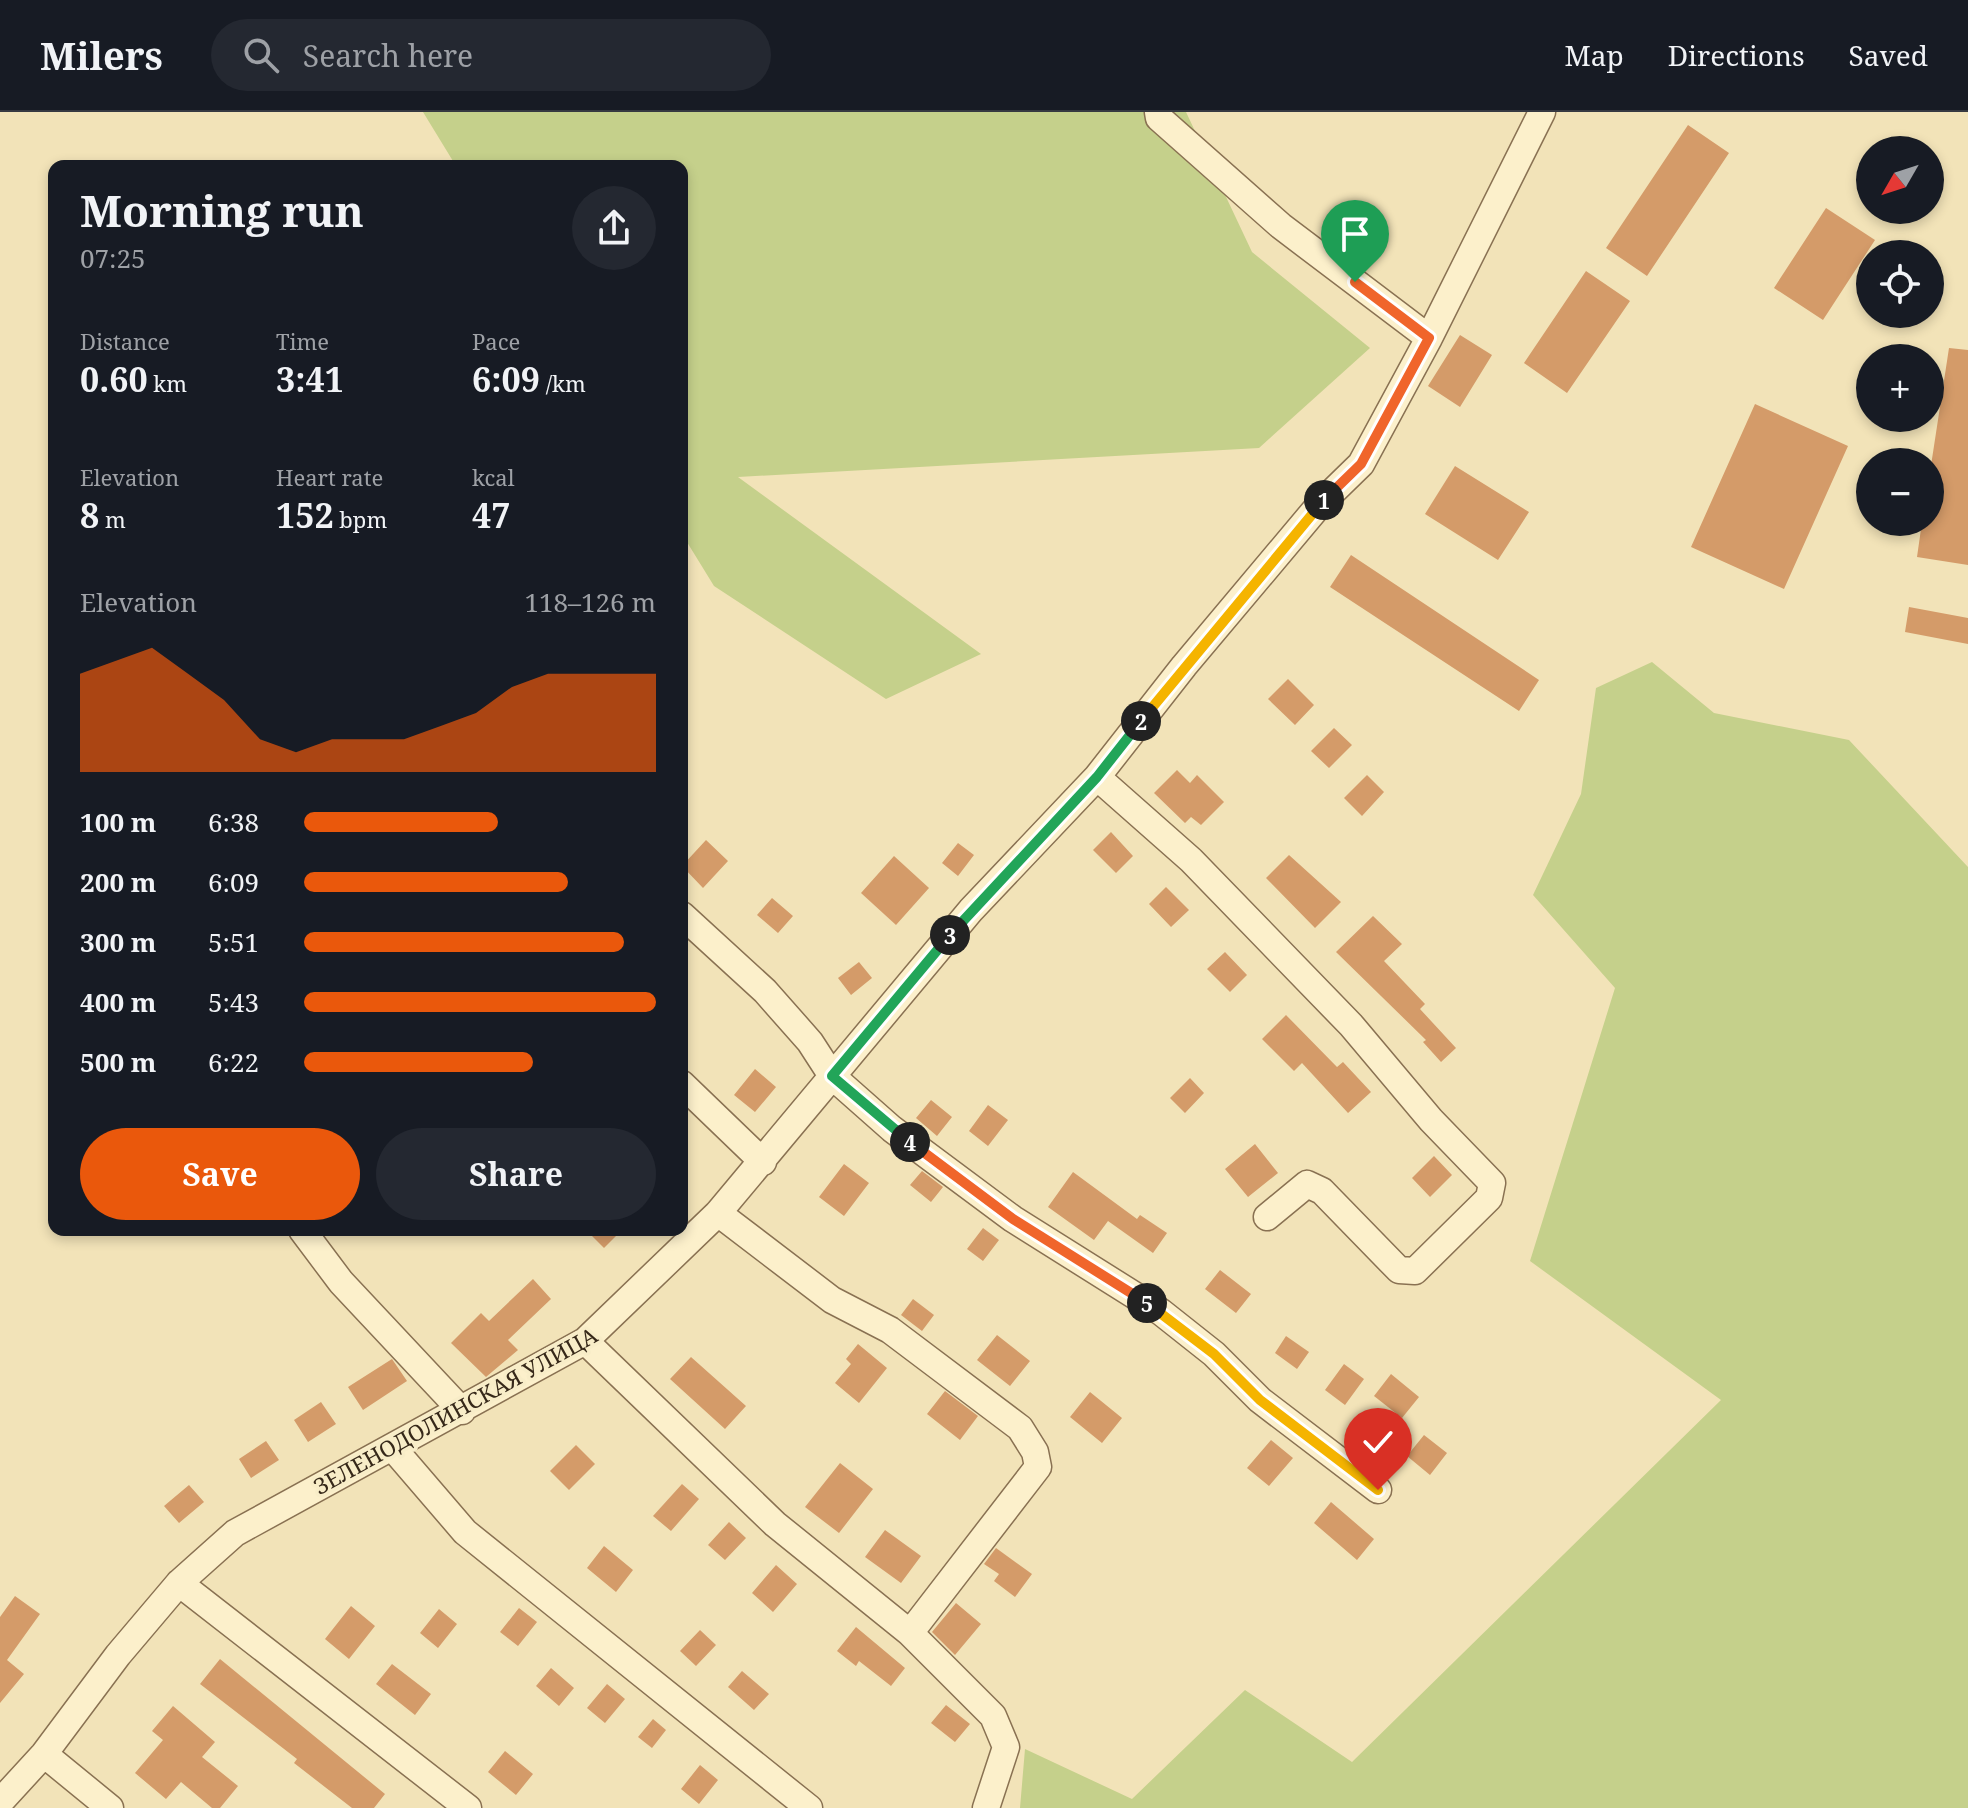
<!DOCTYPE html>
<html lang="en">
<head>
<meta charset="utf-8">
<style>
  body { margin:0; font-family:"Noto Serif",serif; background:#242831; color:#f1f3f6; height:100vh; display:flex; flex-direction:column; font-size:30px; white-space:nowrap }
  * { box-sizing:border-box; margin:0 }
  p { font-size:26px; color:#9ea1a6 }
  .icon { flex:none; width:44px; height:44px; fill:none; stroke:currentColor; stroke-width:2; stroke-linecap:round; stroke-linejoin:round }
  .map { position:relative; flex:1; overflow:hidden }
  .sheet { position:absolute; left:48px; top:48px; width:640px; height:1076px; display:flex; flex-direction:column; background:#171b24; border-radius:16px; box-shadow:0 4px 12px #0003 }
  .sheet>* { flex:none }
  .needle { width:52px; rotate:231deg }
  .controls { position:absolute; left:1856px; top:24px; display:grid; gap:16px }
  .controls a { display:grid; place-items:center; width:88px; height:88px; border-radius:50%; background:#171b24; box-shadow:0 4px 12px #0003; font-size:40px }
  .pin { position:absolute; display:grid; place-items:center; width:68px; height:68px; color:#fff; margin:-82px -34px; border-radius:50% 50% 50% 0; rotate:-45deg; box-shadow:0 0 8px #0007 }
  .pin .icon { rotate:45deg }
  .km { position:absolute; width:40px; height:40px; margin:-20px; border-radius:50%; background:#222; color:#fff; font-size:22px; line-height:40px; text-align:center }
  .round { display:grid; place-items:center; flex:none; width:84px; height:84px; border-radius:42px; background:#242831 }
  .summary { display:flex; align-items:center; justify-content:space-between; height:136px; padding:0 32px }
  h1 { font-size:44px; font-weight:700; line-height:60px }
  .figures { display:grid; grid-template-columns:repeat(3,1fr); gap:12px; height:136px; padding:8px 32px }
  .figures div { display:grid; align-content:center }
  .figures b { font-size:34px; font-weight:700 }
  .figures small { font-size:22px; font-weight:400 }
  .figures p { font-size:22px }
  .chart { height:224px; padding:16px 32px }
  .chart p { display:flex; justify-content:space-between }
  .chart svg { width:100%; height:144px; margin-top:8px; fill:#ea580c; opacity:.7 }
  .cta { display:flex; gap:16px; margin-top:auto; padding:16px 32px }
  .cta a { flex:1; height:92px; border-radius:48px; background:#ea580c; color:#fff; font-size:32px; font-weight:700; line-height:92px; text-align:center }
  .cta a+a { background:#242831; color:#f1f3f6 }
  ul { padding:0 32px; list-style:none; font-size:26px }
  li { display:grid; grid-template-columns:128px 96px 1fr; align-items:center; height:60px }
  li i { height:20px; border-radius:10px; background:#ea580c }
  header { display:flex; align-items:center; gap:48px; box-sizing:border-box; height:112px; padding:0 40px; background:#171b24; border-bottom:2px solid #363941 }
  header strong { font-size:38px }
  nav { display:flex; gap:44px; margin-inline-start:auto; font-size:28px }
  .search { width:560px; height:72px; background:#242831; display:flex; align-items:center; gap:20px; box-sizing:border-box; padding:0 28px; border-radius:44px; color:#9ea1a6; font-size:30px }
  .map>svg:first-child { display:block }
  .green { fill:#c5d08b }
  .building { fill:#d49b69 }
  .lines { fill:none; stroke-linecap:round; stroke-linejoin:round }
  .minor-casing { stroke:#897152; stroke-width:29 }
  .minor { stroke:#fcf0cb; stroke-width:26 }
  .split-1-casing { stroke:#fff; stroke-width:16 }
  .split-2-casing { stroke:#fff; stroke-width:16 }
  .split-3-casing { stroke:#fff; stroke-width:16 }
  .split-4-casing { stroke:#fff; stroke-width:16 }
  .split-5-casing { stroke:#fff; stroke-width:16 }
  .split-6-casing { stroke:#fff; stroke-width:16 }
  .split-1 { stroke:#f0652b; stroke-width:10 }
  .split-2 { stroke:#f5b400; stroke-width:10 }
  .split-3 { stroke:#22a559; stroke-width:10 }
  .split-4 { stroke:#22a559; stroke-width:10 }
  .split-5 { stroke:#f0652b; stroke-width:10 }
  .split-6 { stroke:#f5b400; stroke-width:10 }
  .labels { text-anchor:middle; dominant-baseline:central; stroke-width:7; stroke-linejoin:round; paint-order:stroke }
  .street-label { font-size:22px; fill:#362819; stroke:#f8edc8 }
</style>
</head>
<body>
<header>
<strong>Milers</strong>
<div class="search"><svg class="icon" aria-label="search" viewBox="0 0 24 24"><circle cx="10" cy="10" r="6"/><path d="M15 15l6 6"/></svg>Search here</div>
<nav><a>Map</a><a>Directions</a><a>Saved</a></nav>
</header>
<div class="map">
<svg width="1968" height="1696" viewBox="0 0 1968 1696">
  <rect width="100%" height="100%" fill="#f2e3b8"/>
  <path class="green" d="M 423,0 L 1186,0 L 1252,140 L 1370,236 L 1259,336 L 738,365 L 981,542 L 886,587 L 714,474 L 682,422 L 682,54 L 456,54 Z
    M 1652,550 L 1714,601 L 1849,628 L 1968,755 L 1968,1696 L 1020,1696 L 1025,1637 L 1132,1687 L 1245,1578 L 1352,1650 L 1721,1288 L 1530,1149 L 1615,876 L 1533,783 L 1581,682 L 1596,576 Z"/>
  <path class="building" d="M 1688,13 L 1729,41 L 1647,164 L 1606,136 Z
    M 1826,96 L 1875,128 L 1823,208 L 1774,176 Z
    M 1586,159 L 1630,189 L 1567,281 L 1524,251 Z
    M 1460,223 L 1492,243 L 1460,295 L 1428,274 Z
    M 1949,236 L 1968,238 L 1968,453 L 1917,445 L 1922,410 L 1930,410 L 1930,360 Z
    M 1755,292 L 1848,334 L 1784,477 L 1691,435 Z
    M 1455,354 L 1529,400 L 1498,448 L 1425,402 Z
    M 1351,443 L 1539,568 L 1519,599 L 1330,475 Z
    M 1909,495 L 1968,506 L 1968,532 L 1905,520 Z
    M 1288,567 L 1314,593 L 1295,613 L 1268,587 Z
    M 1334,616 L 1352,633 L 1329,656 L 1311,639 Z
    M 1177,658 L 1190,671 L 1197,663 L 1224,690 L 1201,713 L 1191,705 L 1185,711 L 1154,681 Z
    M 1367,663 L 1384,680 L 1362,704 L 1344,686 Z
    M 1111,720 L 1133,744 L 1116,761 L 1093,738 Z
    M 706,728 L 728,749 L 703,776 L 682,754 Z
    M 958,731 L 974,743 L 958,764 L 942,751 Z
    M 1289,743 L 1341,790 L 1315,816 L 1266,766 Z
    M 894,744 L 929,776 L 896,813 L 861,781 Z
    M 1166,775 L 1189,798 L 1171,815 L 1149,792 Z
    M 772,786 L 793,804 L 778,821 L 757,803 Z
    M 1373,804 L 1402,832 L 1384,849 L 1425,892 L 1420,897 L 1456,936 L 1441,950 L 1423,930 L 1426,928 L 1336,840 Z
    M 1225,840 L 1247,863 L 1230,880 L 1207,857 Z
    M 859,850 L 872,866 L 851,883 L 838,866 Z
    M 1286,903 L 1337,955 L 1343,950 L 1371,980 L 1348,1001 L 1302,951 L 1294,959 L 1262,927 Z
    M 755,957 L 776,975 L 755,1000 L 734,983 Z
    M 1190,966 L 1204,981 L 1185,1001 L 1170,986 Z
    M 931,988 L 952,1005 L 937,1024 L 916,1006 Z
    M 988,993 L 1008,1008 L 988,1034 L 969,1019 Z
    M 1255,1032 L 1278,1061 L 1248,1085 L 1225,1057 Z
    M 1434,1044 L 1452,1063 L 1430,1085 L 1412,1066 Z
    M 844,1052 L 869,1071 L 844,1104 L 819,1085 Z
    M 922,1059 L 943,1075 L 931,1090 L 910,1073 Z
    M 1073,1060 L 1137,1107 L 1140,1103 L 1167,1121 L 1153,1141 L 1108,1109 L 1094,1128 L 1048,1095 Z
    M 983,1116 L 999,1128 L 983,1149 L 967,1137 Z
    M 586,1118 L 622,1118 L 604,1136 Z
    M 1220,1158 L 1251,1182 L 1236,1201 L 1205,1177 Z
    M 533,1167 L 551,1187 L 508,1228 L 518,1238 L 486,1265 L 451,1231 L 481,1201 L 489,1209 Z
    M 913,1187 L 934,1203 L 922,1219 L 901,1203 Z
    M 997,1223 L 1030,1249 L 1010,1274 L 977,1248 Z
    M 1286,1224 L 1309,1240 L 1297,1257 L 1275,1241 Z
    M 858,1232 L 887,1256 L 859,1291 L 835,1271 L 851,1252 L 846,1247 Z
    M 691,1245 L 746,1294 L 725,1317 L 670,1267 Z
    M 392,1247 L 407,1269 L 363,1298 L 348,1275 Z
    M 1344,1252 L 1364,1267 L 1345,1293 L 1325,1278 Z
    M 1391,1262 L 1419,1285 L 1402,1306 L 1374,1284 Z
    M 945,1279 L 978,1304 L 960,1328 L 927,1302 Z
    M 1090,1280 L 1122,1306 L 1102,1331 L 1070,1305 Z
    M 321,1290 L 336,1312 L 308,1330 L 294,1308 Z
    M 1424,1323 L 1447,1341 L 1430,1363 L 1407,1344 Z
    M 1271,1328 L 1293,1346 L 1269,1374 L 1247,1356 Z
    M 266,1329 L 279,1348 L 251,1366 L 239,1347 Z
    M 576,1333 L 595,1352 L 569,1378 L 550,1359 Z
    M 840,1351 L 873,1377 L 839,1421 L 805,1395 Z
    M 682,1372 L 699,1387 L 671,1419 L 653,1404 Z
    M 189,1373 L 204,1390 L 179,1411 L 164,1394 Z
    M 1331,1390 L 1374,1427 L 1357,1448 L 1314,1411 Z
    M 729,1410 L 746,1426 L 725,1448 L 708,1433 Z
    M 885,1418 L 921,1444 L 901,1471 L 865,1445 Z
    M 604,1434 L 633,1458 L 616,1480 L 587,1456 Z
    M 996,1436 L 1032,1462 L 1015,1485 L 994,1469 L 999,1462 L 984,1452 Z
    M 776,1453 L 797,1472 L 773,1500 L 752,1481 Z
    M 15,1484 L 40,1502 L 7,1548 L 24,1562 L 0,1591 L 0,1505 Z
    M 956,1491 L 981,1512 L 955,1543 L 932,1520 Z
    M 351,1494 L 375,1514 L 349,1547 L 325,1527 Z
    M 519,1496 L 537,1510 L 518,1534 L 500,1520 Z
    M 439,1497 L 457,1512 L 438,1536 L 420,1521 Z
    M 856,1515 L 905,1556 L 891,1574 L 859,1549 L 856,1554 L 837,1539 Z
    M 700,1518 L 716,1533 L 696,1554 L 680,1539 Z
    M 220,1547 L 385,1682 L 374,1696 L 352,1696 L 294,1651 L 297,1647 L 200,1572 Z
    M 392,1552 L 431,1582 L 415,1603 L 376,1572 Z
    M 551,1556 L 574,1576 L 559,1594 L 536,1574 Z
    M 742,1559 L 769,1582 L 754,1598 L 728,1575 Z
    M 607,1572 L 625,1587 L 605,1611 L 587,1596 Z
    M 946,1593 L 970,1612 L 955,1630 L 931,1611 Z
    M 173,1594 L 215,1630 L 202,1645 L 238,1674 L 220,1696 L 212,1696 L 181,1670 L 166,1687 L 135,1661 L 163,1628 L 152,1619 Z
    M 653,1607 L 666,1618 L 652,1636 L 638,1625 Z
    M 505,1639 L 533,1662 L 516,1683 L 488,1660 Z
    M 700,1653 L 718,1668 L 699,1692 L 681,1677 Z"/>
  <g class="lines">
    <g class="minor-casing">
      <path id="minor" d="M 1158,0 L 1159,6 L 1281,114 L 1429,226
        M 1097,665 L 1191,748 L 1351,913 L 1431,1008 L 1492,1071 L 1489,1086 L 1415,1159 L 1399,1158 L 1322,1079 L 1307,1072 L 1267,1105
        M 682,803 L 765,879 L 810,930 L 832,964 L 892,1017 L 1013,1107 L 1161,1200 L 1214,1242 L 1260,1288 L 1378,1378
        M 682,972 L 763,1050
        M 718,1101 L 832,1188 L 890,1218 L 1020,1316 L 1035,1340 L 1038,1355 L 910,1521
        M 302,1118 L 341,1170 L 462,1299
        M 585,1229 L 775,1412 L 910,1521 L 993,1604 L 1006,1635 L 986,1696
        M 392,1335 L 465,1420 L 809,1696
        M 179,1471 L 468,1696
        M 44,1642 L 110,1696
        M 0,1690 L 44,1642 L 118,1543 L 179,1471 L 235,1421 L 585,1229 L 718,1101 L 971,798 L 1097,665 L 1184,554 L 1321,391 L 1361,352 L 1429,226 L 1542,0"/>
    </g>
    <use href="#minor" class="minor"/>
  </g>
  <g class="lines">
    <g class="split-1-casing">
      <path id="split-1" d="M 1324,388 L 1361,352 L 1429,226 L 1355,170"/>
    </g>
    <g class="split-2-casing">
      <path id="split-2" d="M 1141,609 L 1324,388"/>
    </g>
    <g class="split-3-casing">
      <path id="split-3" d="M 950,823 L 1097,665 L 1141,609"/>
    </g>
    <g class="split-4-casing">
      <path id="split-4" d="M 910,1030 L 832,964 L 950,823"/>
    </g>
    <g class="split-5-casing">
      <path id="split-5" d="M 910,1030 L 1013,1107 L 1147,1191"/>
    </g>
    <g class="split-6-casing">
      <path id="split-6" d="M 1147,1191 L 1214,1242 L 1260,1288 L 1378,1378"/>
    </g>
    <use href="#split-1" class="split-1"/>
    <use href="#split-2" class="split-2"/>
    <use href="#split-3" class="split-3"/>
    <use href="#split-4" class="split-4"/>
    <use href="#split-5" class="split-5"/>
    <use href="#split-6" class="split-6"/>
  </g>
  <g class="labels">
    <g class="street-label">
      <text transform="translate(455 1298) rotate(-29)">ЗЕЛЕНОДОЛИНСКАЯ УЛИЦА</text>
    </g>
  </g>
</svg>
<div class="controls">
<a><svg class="needle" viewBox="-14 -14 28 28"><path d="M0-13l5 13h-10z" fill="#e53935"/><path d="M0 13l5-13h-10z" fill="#9ea1a6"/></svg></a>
<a><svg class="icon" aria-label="locate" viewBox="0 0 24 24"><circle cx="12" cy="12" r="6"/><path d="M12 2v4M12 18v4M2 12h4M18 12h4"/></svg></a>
<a>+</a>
<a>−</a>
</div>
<div class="pin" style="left:1355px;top:170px;background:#1e9e55"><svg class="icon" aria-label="arrive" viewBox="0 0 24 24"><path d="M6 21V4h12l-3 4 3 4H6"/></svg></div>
<div class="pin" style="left:1378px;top:1378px;background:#d93025"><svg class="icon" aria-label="check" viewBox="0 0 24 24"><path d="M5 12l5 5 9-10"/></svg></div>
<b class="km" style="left:1324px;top:388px">1</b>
<b class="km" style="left:1141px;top:609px">2</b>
<b class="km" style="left:950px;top:823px">3</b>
<b class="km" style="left:910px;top:1030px">4</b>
<b class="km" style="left:1147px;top:1191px">5</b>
<section class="sheet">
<div class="summary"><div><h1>Morning run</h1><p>07:25</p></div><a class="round"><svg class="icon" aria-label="share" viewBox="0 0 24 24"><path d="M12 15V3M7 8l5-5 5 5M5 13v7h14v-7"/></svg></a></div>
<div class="figures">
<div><p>Distance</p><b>0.60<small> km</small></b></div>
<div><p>Time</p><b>3:41</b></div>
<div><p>Pace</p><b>6:09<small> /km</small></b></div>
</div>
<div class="figures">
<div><p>Elevation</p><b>8<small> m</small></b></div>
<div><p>Heart rate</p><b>152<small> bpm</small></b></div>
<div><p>kcal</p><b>47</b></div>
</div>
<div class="chart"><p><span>Elevation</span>118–126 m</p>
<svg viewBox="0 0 160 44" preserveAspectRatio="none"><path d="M0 44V14L10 10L20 6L30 14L40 22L50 34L60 38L70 34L80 34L90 34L100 30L110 26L120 18L130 14L140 14L150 14L160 14V44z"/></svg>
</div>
<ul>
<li><b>100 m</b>6:38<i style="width:55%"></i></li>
<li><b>200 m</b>6:09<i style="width:75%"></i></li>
<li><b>300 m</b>5:51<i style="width:91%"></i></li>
<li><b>400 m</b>5:43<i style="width:100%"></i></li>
<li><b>500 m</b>6:22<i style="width:65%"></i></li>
</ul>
<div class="cta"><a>Save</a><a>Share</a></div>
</section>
</div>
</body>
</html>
